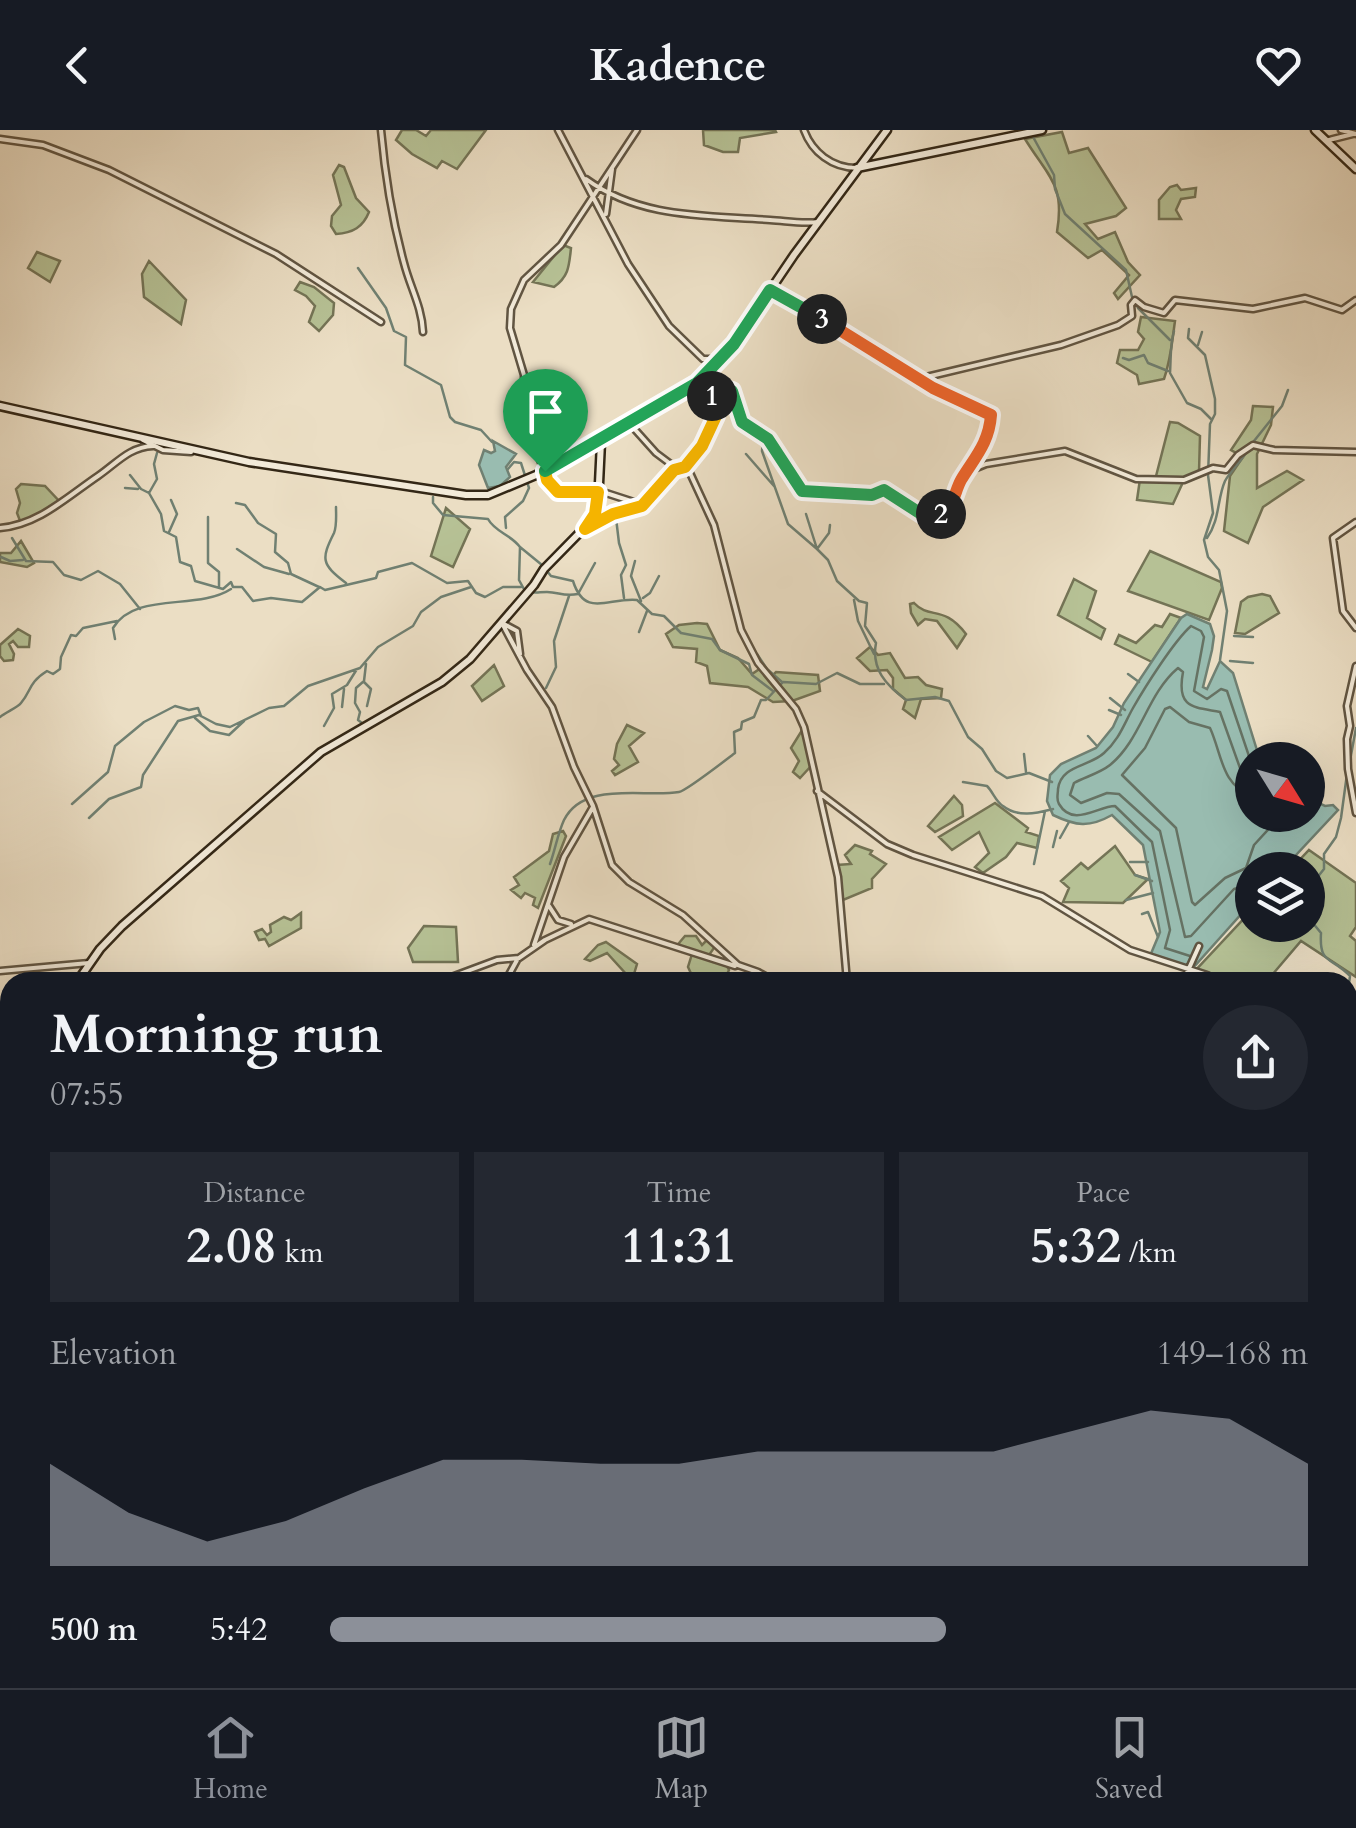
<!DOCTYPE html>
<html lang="en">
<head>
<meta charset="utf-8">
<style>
  body { margin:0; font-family:Cardo,serif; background:#242831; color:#f1f3f6; height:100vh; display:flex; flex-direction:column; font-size:38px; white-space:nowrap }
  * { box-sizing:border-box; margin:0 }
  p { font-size:32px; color:#9ea1a6 }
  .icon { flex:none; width:55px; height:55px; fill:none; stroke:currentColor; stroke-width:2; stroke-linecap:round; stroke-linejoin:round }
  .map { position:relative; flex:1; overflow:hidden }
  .sheet { position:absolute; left:0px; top:842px; width:1358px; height:718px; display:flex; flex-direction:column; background:#171b24; border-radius:30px 30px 0 0; box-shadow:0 10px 40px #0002 }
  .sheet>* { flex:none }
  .needle { width:65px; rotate:127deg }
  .controls { position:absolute; left:1235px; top:612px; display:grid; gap:20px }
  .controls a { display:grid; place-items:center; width:90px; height:90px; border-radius:50%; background:#171b24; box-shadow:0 10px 40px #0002; font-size:50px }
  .pin { position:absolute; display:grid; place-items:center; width:85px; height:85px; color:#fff; margin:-102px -42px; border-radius:50% 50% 50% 0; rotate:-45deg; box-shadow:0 0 10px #0007 }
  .pin .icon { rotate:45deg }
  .km { position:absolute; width:50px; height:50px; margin:-25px; border-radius:50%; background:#222; color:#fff; font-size:28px; line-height:50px; text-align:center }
  .round { display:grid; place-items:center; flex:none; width:105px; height:105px; border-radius:52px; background:#242831 }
  .head { display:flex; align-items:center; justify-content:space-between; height:170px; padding:0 50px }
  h1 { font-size:55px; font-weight:700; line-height:75px }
  .metrics { display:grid; grid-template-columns:repeat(3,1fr); gap:15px; height:170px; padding:10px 50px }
  .metrics div { display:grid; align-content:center; border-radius:0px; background:#242831; text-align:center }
  .metrics b { font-size:50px; font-weight:700 }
  .metrics small { font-size:28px; font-weight:400 }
  .metrics p { font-size:28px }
  .chart { height:280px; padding:20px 50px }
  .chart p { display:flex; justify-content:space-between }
  .chart svg { width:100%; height:180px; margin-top:10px; fill:#8c9099; opacity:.7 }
  ul { padding:0 50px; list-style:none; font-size:32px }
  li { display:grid; grid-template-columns:160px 120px 1fr; align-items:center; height:75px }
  li i { height:25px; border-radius:12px; background:#8c9099 }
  header { display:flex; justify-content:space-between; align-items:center; height:130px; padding:0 50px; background:#171b24; font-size:45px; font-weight:700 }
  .dock { display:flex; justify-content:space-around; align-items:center; height:140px; border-top:2px solid #363941; background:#171b24; font-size:28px; color:#9ea1a6 }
  .dock a { display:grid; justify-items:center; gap:5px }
  .dock .current { color:#8c9099 }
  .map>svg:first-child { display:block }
  .green { fill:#b6c195; stroke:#747456; stroke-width:2.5 }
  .water { fill:#99bcb0; stroke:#708072; stroke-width:2.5 }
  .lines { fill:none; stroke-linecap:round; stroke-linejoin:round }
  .shore { stroke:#667263; stroke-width:2.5 }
  .stream { stroke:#708072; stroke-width:2.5 }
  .street-casing { stroke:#615542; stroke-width:9 }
  .secondary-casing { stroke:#332716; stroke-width:11 }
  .street { stroke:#f2ead9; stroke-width:4 }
  .secondary { stroke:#f2ead9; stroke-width:6 }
  .split-1-casing { stroke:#fff; stroke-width:20 }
  .split-2-casing { stroke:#fff; stroke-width:20 }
  .split-3-casing { stroke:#fff; stroke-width:20 }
  .split-4-casing { stroke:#fff; stroke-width:20 }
  .split-1 { stroke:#f5b400; stroke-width:12 }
  .split-2 { stroke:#22a559; stroke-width:12 }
  .split-3 { stroke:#f0652b; stroke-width:12 }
  .split-4 { stroke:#22a559; stroke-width:12 }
</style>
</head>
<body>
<header><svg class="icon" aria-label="back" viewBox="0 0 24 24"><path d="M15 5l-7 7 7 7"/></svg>Kadence<svg class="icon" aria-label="heart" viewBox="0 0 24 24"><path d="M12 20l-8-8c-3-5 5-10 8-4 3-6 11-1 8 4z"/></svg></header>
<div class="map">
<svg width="1356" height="1558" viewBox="0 0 1356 1558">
  <rect width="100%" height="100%" fill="#ebdec4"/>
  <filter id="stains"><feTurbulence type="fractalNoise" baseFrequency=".002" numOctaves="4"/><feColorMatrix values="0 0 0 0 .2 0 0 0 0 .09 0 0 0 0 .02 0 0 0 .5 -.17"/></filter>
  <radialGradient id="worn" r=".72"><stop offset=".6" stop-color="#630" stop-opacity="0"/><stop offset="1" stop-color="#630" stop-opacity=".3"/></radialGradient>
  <path class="green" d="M 402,0 L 416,0 L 426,6 L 431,0 L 486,0 L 457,39 L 442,31 L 437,38 L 412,24 L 396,10 Z
    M 703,0 L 775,0 L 776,2 L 740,8 L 738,22 L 723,22 L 704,15 Z
    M 1062,2 L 1069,23 L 1088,18 L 1126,78 L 1116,86 L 1085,94 L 1098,109 L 1115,102 L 1128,132 L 1140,145 L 1118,169 L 1114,163 L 1129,145 L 1102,120 L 1088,128 L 1057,102 C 1065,54 1049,48 1025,9 Z
    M 339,35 L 344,37 L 356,68 L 369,82 C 363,97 353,103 336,104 L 331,96 L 332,86 L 341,75 L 333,45 Z
    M 1177,55 L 1181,60 L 1196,58 L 1195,67 L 1181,69 L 1176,80 L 1181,89 L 1159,89 L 1159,70 L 1170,57 Z
    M 563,115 L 571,118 C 569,136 569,146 554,157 L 533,152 Z
    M 37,122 L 60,131 L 50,152 L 28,138 Z
    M 149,131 L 186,170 L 181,194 L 144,167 L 142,144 Z
    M 300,152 L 314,157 L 334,173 L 333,185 L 319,201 L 309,192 L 315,176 L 306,166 L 295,160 Z
    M 1141,187 L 1175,191 C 1172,212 1171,229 1164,249 L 1139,254 L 1137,245 L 1117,233 L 1120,220 L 1138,220 L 1144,209 L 1138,202 Z
    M 1253,276 L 1273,277 L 1271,295 L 1257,324 L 1257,358 L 1287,341 L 1303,350 L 1263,377 L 1248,413 L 1224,401 L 1230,346 L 1243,327 L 1231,320 L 1251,290 Z
    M 1170,292 L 1178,293 L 1200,306 L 1199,342 L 1184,350 L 1173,374 L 1137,370 L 1140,349 L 1155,350 Z
    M 21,354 L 45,356 L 61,373 L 22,396 L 17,383 L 20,373 L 16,359 Z
    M 446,378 L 470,399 L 453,437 L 431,426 Z
    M 21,411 L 34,433 L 27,437 L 0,432 L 0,423 L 11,423 Z
    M 1150,421 L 1221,452 L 1222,458 L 1209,490 L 1128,461 Z
    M 1074,449 L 1096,461 L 1087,488 L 1105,499 L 1101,509 L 1058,485 Z
    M 1262,464 L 1270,466 L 1279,483 L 1245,504 L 1235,503 L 1241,472 L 1248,467 Z
    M 914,473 C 930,490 943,474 966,504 L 957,518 L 937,491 L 925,489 L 918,495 L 911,483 L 910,474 Z
    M 1170,484 L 1181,488 L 1152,532 L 1115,514 L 1119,505 L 1136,513 L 1155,495 L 1162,497 Z
    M 697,493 L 707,494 L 720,520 L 738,528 L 752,544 L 761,538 L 770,548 L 776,542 L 818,545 L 820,561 L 792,571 L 773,572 L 748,557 L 710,553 L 707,536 L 696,532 L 697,519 L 673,517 L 666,504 L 679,495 Z
    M 18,499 L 30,506 L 29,517 L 18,517 L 13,511 L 9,514 L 14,524 L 13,530 L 4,531 L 0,526 L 0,515 Z
    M 870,517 L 878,525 L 890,523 L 905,548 L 918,547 L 926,555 L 942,559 L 941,568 L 921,569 L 915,588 L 903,579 L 906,570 L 893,559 L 893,548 L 887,540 L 870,541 L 857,528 Z
    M 494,535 L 504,556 L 482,571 L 472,556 Z
    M 627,595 L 644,603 L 629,616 L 638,632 L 615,645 L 612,641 L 619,635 L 614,629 L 617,614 Z
    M 804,597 L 812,635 L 800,648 L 793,642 L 799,631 L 791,618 Z
    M 954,666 L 962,675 L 963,686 L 935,702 L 928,696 Z
    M 995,673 L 1028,698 L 1026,702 L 1039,706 L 1037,718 L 1017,713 L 1006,727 L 983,743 L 975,737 L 989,723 L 979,702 L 952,720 L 939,707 Z
    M 563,701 L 566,706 L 538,778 L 533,775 L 535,768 L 525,763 L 521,768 L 511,760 L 519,755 L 514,747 L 549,721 L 553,704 Z
    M 855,715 L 872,721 L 870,724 L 886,734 L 872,749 L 872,758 L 843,770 L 837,735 L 851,734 L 845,725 Z
    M 1115,716 L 1135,745 L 1148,749 L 1123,773 L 1063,772 L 1069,758 L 1061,751 L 1081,733 L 1088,739 Z
    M 1309,720 L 1356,753 L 1356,797 L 1350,806 L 1356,811 L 1356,847 L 1301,811 L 1266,852 L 1206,852 L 1194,842 L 1252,780 L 1252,795 L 1308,795 L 1308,740 L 1290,740 Z
    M 301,783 L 301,798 L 269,816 L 265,809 L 259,810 L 255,802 L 262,799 L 267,805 L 271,802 L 270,795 L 284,787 L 291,790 Z
    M 424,796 L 456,797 L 458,832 L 413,832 L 408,818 Z
    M 685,806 L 696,806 L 702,815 L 709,808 L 716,815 L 707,828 L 725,833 L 729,840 L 723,852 L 694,850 L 688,837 L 692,824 L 680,819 L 679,813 Z
    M 606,812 L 637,834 L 634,844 L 628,846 L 607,823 L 590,831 L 585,829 L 598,815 Z
    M 1348,1349 L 1356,1354 L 1356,1434 L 1348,1432 Z
    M 336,1550 L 389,1550 L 382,1558 L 340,1558 Z
    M 412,1550 L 582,1550 L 578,1558 L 402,1558 Z
    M 754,1550 L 962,1550 L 965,1558 L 751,1558 Z
    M 970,1550 L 1164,1550 L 1162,1555 L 1132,1551 L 1129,1558 L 973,1558 Z"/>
  <path class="water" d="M 493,311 L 516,324 L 506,337 L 510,347 L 500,356 L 488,358 L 479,335 L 484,320 L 491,323 L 495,321 Z
    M 1187,484 L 1210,494 L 1214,506 L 1212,520 L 1203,557 L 1207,559 L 1220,531 L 1233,543 L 1260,630 L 1252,630 L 1252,685 L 1308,685 L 1308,668 L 1325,676 L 1333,675 L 1338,680 L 1282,740 L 1252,740 L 1252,772 L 1192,839 L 1150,826 L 1160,802 L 1143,715 L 1112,685 C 1089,698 1076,696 1053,685 L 1047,671 L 1050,645 L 1061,634 L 1096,618 L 1113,597 L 1124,573 L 1181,488 Z"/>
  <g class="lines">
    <path class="shore" d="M 1252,651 L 1240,638 L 1220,582 C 1194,577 1176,579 1183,542 L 1178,538 C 1147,564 1141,610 1110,635 C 1100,643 1085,647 1074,653 L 1070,665 L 1081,673 L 1107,663 L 1119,664 L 1160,701 L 1185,807 L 1191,806 L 1234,759 L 1252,754
      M 1252,666 C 1221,655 1222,624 1210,598 L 1189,592 L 1170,577 L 1165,579 L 1145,618 L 1122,645 L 1176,698 L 1192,772 L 1195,775 L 1225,748 L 1246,738 L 1254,715 L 1275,692 L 1274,685
      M 1190,826 L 1165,818 L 1170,800 L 1152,712 L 1115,676 C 1098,676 1073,698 1059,674 C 1056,669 1058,665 1058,659 C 1061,635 1089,637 1104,623 C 1119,610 1124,594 1133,578 C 1145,557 1174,511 1191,496 L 1201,501 L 1204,507 L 1194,561 L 1207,569 L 1221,559 L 1227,561 L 1252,635"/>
    <path class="stream" d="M 1032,5 L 1054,45 L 1055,59 L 1065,84 L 1126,140 L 1132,167 L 1138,178 L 1170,210
      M 358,138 L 386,178 L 394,201 L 406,207 L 405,235 L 441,255 L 450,287 L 455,292 L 481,300 L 492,312
      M 1189,199 L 1188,208 L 1205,225 L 1215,269 L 1215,284 L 1210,294 L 1208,345 L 1213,383 L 1204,410 L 1208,427 L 1219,440 L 1227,481 L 1220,530
      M 1174,201 C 1170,215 1171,228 1170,243 L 1187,273 L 1201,279 L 1211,289
      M 1198,215 L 1202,202
      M 1123,228 L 1129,230 L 1144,225 L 1148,233 L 1168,241
      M 763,310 L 762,321 L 788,394 L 817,419 L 829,403 L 830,395
      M 1250,316 L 1282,276 L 1288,260
      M 157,323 L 154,334 L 157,349 L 149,363 L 161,384 L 164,401 L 176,407 L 180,432 L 191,436 L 195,451 L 223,459 L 231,452 L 233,457 L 242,457 L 253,471 L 271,468 L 302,472 L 320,457 L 325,460 L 376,448 L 378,442 L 412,433 L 447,453 L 468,451 L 476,463 L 485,467 L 503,457 L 521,457
      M 746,324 L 774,356
      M 130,345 L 141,359 L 149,363
      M 125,358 L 138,359
      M 433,367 L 433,373 L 443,385 L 488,389 C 495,402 510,404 520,417 L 519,450 L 525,461 C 535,464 538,462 547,462 C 559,462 563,467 578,464 L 595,433
      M 236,373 L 245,375 L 258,393 L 276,404 L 275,422 L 288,433 L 291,444 L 319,457
      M 336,377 C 336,385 337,396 334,403 C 321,429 321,434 346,453
      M 806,384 L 817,419 L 828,430 L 837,451 L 859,471 L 867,473 L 865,496 L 876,513 C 871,539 886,555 906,570 L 935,567 L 949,571 L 968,607 L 982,619 L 996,641 L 1007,648 L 1029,643 L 1052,652
      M 208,387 L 208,433 L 219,442 L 219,457
      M 616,388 L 619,413 L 626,435 L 621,445 L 624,468
      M 506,398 L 505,387 L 523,371 L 529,358 L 521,333 L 514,332 L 508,339
      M 169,402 L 177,384 L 171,370
      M 12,408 L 26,431 L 53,432 L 64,445 L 81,450 L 98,441 L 120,454 L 140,479
      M 1207,408 C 1220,390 1217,369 1225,351 C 1230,342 1240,332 1246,323
      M 520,417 L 542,435
      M 237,419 L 264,437 L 289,444
      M 1,427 L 10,431 L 23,430
      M 635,431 L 631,446 L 641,471
      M 547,441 L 551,446 L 573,451 C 585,489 609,467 637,470 L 652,484 L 664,486 L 681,503 L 712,509 L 720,520 L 749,534 L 752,545 L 773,561
      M 643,468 L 650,463 L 659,446
      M 854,470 L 858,491 L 874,524
      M 639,502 L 647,481
      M 1234,506 L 1253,507
      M 115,509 L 113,498 C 135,461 197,481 231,459
      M 757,524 L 767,539 L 782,552
      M 1230,531 L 1253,533
      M 1128,544 L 1139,552
      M 1356,547 L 1356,553
      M 364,552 L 371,559 L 367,576
      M 546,558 L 556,537 L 554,511 L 569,466
      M 1110,568 L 1125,580
      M 342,577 L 344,559
      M 1109,580 L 1121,585
      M 0,587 C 6,582 17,578 21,573 C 32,560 28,553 47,541 L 53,544 L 60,539 L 61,527 L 71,505 L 76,506 L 83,498 L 117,491
      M 195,588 L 210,601 L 229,605 L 244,591
      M 362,593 L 358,590 L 360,582 L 355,573 L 356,558 L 364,551 L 366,534
      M 324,596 L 334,578 L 332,564 L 347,555 L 357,539
      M 1088,606 L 1097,616
      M 1024,624 L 1026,642
      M 1308,636 L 1311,635
      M 1349,636 L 1356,598
      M 963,652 L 987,656 C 993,662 996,672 1003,676 C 1018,688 1037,683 1053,679
      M 1308,665 L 1318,657
      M 72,674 L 108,642 L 115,616 L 144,592 L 175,576 L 189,580 L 198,578 L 201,586
      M 89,688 L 109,669 L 141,657 L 143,645 L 178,591 L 199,585 L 216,594 L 230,597 L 269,578 L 284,576 L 308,556 L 360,538 L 378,517 L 413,496 L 421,482 L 441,467 L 471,457
      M 1060,708 L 1069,692
      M 1053,717 L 1057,701
      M 1130,732 L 1148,732
      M 550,734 C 555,720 558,703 564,690 C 584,650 645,668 679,662 C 686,661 727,629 735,623 L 734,602 L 741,599 L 742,592 L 754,587 L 761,570 L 766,570 L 783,552 L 816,554 L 837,543 L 860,554 L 884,554
      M 1034,734 L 1045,681
      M 1135,745 L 1152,751
      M 1308,759 L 1324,739 L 1324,724 L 1336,707 L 1341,688 L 1347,644
      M 1126,770 L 1153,763
      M 1142,784 L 1148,782 L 1158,807
      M 1308,787 L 1321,803 C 1319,835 1331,826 1350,846 L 1348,861
      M 1348,867 L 1356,898
      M 1356,1467 L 1353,1477 L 1356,1489
      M 782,1550 L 794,1558"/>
    <g class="street-casing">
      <path id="street" d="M 381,0 C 385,45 392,89 404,133 C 410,157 422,177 423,202
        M 558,0 L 628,134 L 669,196 L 703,229 L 719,229
        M 637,0 L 561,115 L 524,150 L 511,179 L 510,198 L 524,245 L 525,292 L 550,355 L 558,362 L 606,363 L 643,375
        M 804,0 C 812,22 832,38 857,38
        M 1341,0 L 1356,4
        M 0,9 L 43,15 L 109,40 L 276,124 L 381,192
        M 1329,10 L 1353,4
        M 586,49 C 641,89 706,85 770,90 C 787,91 801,94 818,92
        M 606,84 L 612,39
        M 773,161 L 918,249 L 1061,215 L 1118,195 L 1132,186 L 1131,175 L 1135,170 L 1144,177 L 1164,183 L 1175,170 L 1253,179 L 1305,168 L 1342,180 L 1356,170
        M 713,255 L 732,261 L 742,292 L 767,309 L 802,361 L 872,365 L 884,360 L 930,389 L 951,376 L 958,357 L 983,319 L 991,285 L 969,277 L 918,249
        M 630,294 L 656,323 L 676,338
        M 143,310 L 163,320 L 191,322
        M 685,337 C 702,319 718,296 713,271 C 711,260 715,257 707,249
        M 969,341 L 986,334 L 1065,321 L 1136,349 L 1184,350 L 1213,338 L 1226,340 L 1238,325 L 1253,315 L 1274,320 L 1356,322
        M 1356,392 L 1333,408 L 1343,481 L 1356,498
        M 591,395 L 613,384 L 641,376 L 678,337 L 685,337 L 690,343 L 714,395 L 741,500 L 758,533 L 796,579 L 804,597 L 838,747 L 847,852
        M 0,398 C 38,395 67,367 98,346 C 117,333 129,317 153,316
        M 502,493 L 517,501 L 520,524
        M 503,495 L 527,540 L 552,577 L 574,637 L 593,676 L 612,735 L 629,752 L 683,785 L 738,835 L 758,842 L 776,852
        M 1356,536 L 1347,576 L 1350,596 L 1347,609 L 1348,639 L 1356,683
        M 817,661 L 887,714 L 913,725 L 1042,766 L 1130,820 L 1207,845 L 1220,852
        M 549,776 L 558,790 L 571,794
        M 534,815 L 564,727 L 593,677
        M 0,841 L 89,833
        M 1186,845 L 1199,816
        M 438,852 L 497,830 L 519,828 L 545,810 L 589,789 L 735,836
        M 505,852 L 517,830
        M 1181,852 L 1186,845 L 1194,852
        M 0,950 L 10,941
        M 1348,1154 L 1356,1162
        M 177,1558 L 177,1550
        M 439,1558 L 450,1550
        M 970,1558 L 973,1550"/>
    </g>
    <g class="secondary-casing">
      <path id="secondary" d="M 1315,0 L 1356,39
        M 857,38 L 1042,0
        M 0,276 L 249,332 L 466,365 L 488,365 L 536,345 L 669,271 L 705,247 L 734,214 L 794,125 L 887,0
        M 77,852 L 100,819 L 122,796 L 321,622 L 442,552 L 470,529 L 534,455 L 544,439 L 592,390 L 598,374 L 601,312
        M 0,984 L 10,967"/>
    </g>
    <use href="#street" class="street"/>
    <use href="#secondary" class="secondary"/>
  </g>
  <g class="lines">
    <g class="split-1-casing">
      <path id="split-1" d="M 545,341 L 547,350 L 558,362 L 598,362 L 595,384 L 585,399 L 613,384 L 642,376 L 674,340 L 685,337 L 702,316 L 716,286 L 712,266"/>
    </g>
    <g class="split-2-casing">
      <path id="split-2" d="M 712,266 L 713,256 L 732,261 L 742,292 L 768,309 L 802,361 L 872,365 L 884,360 L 929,389 L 941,384"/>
    </g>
    <g class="split-3-casing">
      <path id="split-3" d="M 822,189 L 933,258 L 991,285 C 989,313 975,327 961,350 C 954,363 955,375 941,384"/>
    </g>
    <g class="split-4-casing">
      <path id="split-4" d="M 545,341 L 697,253 L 734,214 L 770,160 L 822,189"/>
    </g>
    <use href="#split-1" class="split-1"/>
    <use href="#split-2" class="split-2"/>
    <use href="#split-3" class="split-3"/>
    <use href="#split-4" class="split-4"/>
  </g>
  <rect width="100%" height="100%" filter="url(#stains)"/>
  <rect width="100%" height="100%" fill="url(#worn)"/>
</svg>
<div class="controls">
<a><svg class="needle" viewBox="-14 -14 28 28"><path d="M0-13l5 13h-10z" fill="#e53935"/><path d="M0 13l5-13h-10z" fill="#9ea1a6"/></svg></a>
<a><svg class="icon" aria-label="layers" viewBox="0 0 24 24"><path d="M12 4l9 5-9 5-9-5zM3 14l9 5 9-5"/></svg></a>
</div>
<div class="pin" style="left:545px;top:341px;background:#1e9e55"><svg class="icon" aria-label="arrive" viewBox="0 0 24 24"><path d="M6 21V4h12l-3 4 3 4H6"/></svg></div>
<b class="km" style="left:712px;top:266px">1</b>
<b class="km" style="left:941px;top:384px">2</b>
<b class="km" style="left:822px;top:189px">3</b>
<section class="sheet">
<div class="head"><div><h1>Morning run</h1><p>07:55</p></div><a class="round"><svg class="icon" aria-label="share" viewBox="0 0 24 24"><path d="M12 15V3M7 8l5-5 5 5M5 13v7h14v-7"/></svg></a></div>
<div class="metrics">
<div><p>Distance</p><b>2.08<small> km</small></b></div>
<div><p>Time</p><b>11:31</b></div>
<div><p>Pace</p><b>5:32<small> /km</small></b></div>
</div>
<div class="chart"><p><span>Elevation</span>149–168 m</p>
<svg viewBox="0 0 160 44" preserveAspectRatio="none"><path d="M0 44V19L10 31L20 38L30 33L40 25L50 18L60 18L70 19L80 19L90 16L100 16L110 16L120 16L130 11L140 6L150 8L160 19V44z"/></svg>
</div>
<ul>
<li><b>500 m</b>5:42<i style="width:63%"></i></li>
</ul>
</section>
</div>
<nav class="dock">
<a class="current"><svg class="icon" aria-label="home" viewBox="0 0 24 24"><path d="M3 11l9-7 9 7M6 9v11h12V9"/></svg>Home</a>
<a><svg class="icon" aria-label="map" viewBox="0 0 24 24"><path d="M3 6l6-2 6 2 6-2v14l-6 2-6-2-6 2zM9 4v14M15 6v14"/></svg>Map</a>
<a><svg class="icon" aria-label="saved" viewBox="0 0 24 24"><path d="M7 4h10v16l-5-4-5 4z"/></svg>Saved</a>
</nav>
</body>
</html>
